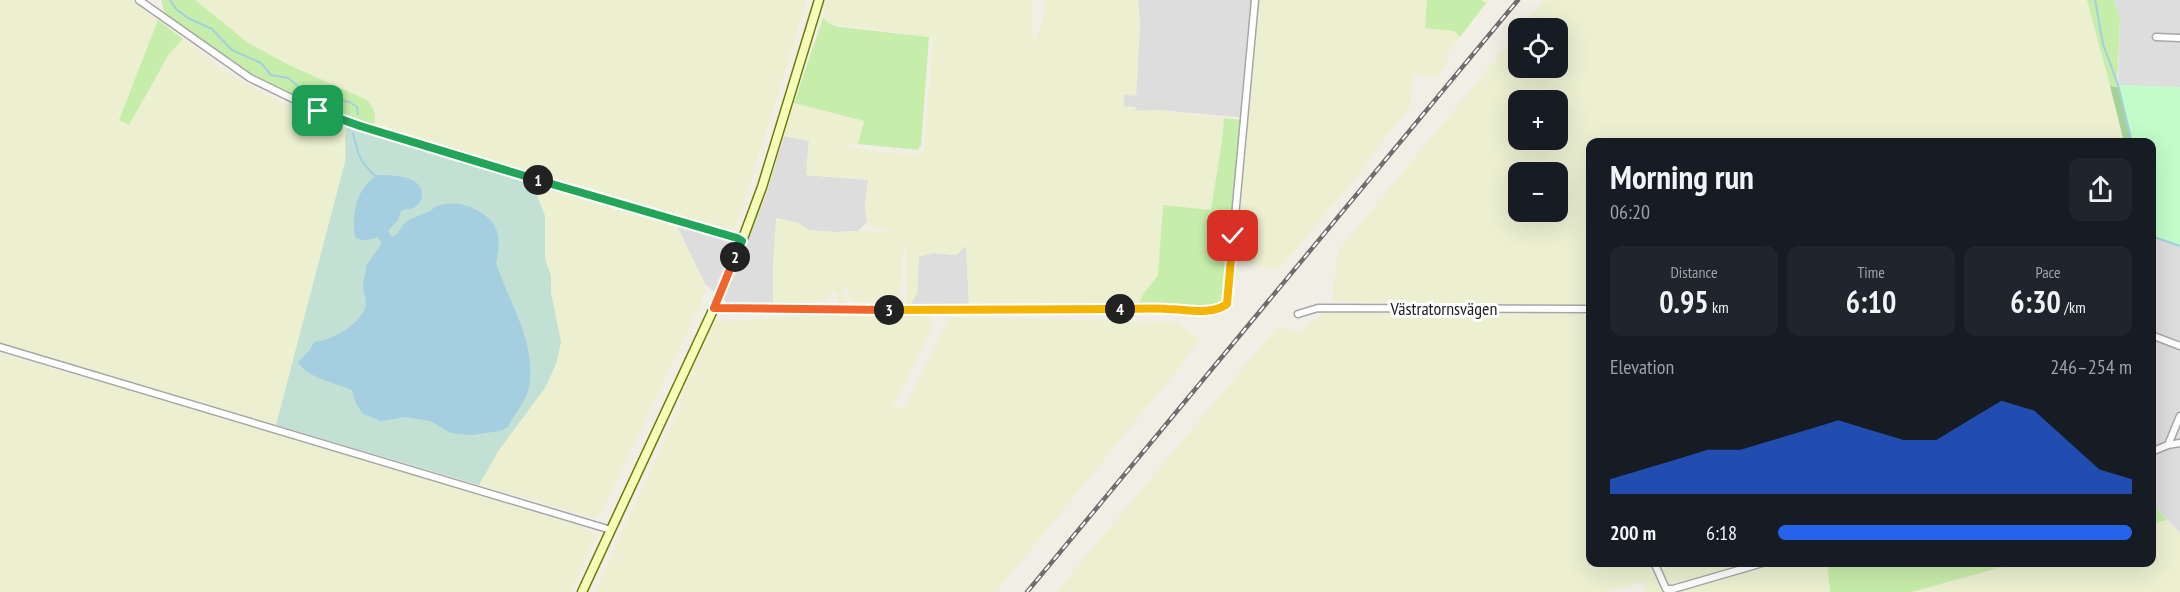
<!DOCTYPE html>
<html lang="en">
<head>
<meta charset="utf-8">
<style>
  body { margin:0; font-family:"PT Sans Narrow",sans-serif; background:#20242c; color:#f1f3f6; height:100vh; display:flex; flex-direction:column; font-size:22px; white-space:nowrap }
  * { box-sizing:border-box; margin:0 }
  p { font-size:20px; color:#9ea1a6 }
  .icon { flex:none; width:33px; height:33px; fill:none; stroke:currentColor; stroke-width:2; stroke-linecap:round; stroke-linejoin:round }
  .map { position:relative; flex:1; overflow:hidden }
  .drawer { position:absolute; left:1586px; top:138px; width:570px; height:429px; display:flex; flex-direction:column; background:#171b24; border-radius:12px; box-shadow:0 6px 24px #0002 }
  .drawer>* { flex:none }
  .tools { position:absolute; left:1508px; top:18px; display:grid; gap:12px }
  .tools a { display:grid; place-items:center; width:60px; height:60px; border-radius:12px; background:#171b24; box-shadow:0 6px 24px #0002; font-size:30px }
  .pin { position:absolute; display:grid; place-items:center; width:51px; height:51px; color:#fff; margin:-26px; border-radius:12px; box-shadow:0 3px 9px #0006 }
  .km { position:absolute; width:30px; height:30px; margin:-15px; border-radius:50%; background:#222; color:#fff; font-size:16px; line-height:30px; text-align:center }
  .round { display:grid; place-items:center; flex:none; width:63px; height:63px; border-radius:12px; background:#20242c }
  .overview { display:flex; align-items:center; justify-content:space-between; height:102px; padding:0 24px }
  h1 { font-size:33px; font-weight:800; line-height:45px }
  .metrics { display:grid; grid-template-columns:repeat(3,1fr); gap:9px; height:102px; padding:6px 24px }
  .metrics div { display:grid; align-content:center; border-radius:12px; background:#20242c; text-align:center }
  .metrics b { font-size:30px; font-weight:800 }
  .metrics small { font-size:16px; font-weight:400 }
  .metrics p { font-size:16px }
  .chart { height:168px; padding:12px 24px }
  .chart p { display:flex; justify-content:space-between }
  .chart svg { width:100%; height:108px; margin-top:6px; fill:#2563eb; opacity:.7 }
  ul { padding:0 24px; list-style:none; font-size:20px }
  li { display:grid; grid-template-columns:96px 72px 1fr; align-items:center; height:45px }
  li i { height:15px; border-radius:8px; background:#2563eb }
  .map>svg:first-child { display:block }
  .residential { fill:#dedddd }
  .farmland { fill:#ecf0d1; fill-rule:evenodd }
  .grass { fill:#c7edaa }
  .forest { fill:#a6d299 }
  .wetland { fill:#c2e0d4 }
  .park { fill:#c2fcca }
  .water { fill:#a5cfe0 }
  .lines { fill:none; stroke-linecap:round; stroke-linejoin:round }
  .stream { stroke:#a5cfe0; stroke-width:2 }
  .street-casing { stroke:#a7a7a7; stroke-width:9 }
  .secondary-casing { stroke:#687e00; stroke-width:11 }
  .street { stroke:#fff; stroke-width:6 }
  .secondary { stroke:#f5fdb8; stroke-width:8 }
  .rail-casing { stroke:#6e6e6e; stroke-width:4.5 }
  .rail { stroke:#fff; stroke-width:2; stroke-dasharray:7; stroke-linecap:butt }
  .split-1-casing { stroke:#fff; stroke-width:12 }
  .split-2-casing { stroke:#fff; stroke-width:12 }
  .split-3-casing { stroke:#fff; stroke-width:12 }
  .split-4-casing { stroke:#fff; stroke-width:12 }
  .split-5-casing { stroke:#fff; stroke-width:12 }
  .split-1 { stroke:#22a559; stroke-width:8 }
  .split-2 { stroke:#22a559; stroke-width:8 }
  .split-3 { stroke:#f0652b; stroke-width:8 }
  .split-4 { stroke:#f5b400; stroke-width:8 }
  .split-5 { stroke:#f5b400; stroke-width:8 }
  .labels { text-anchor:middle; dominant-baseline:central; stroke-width:6; stroke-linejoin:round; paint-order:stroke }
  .street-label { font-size:18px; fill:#202020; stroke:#fff }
</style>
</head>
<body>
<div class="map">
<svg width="2180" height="592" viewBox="0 0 2180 592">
  <rect width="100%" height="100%" fill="#f1eee6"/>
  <path class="residential" d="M 1138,0 L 1260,0 L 1247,118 L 1159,110 L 1137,111 L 1123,106 L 1124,95 L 1136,95 L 1140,24 Z
    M 2114,0 L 2180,0 L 2180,87 L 2118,85 L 2120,19 Z
    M 784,136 L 809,141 L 806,175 L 868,180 L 865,207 L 867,222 L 858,231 L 835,232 L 809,230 L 798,223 L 773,264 L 773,304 L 729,304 L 705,284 L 676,224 L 746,246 L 766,195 Z
    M 2151,236 L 2180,246 L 2180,533 L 2151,502 Z
    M 966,245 L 969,305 L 911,304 L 917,293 L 919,257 L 933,253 L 956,255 Z"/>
  <path class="farmland" d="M 0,0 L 132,0 L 225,71 L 277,100 L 342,129 L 348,125 L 437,155 L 676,224 L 704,284 L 705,290 L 701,303 L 600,515 L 597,518 L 593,518 L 0,344 Z
    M 195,0 L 807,0 L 739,219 L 735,229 L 727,231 L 377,127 L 374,125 L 375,115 L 369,103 L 365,99 L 289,65 L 247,42 Z
    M 826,0 L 1033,0 L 1031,33 L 1036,44 L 1044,12 L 1044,0 L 1138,0 L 1140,24 L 1136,96 L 1124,95 L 1123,106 L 1135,107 L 1137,111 L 1159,110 L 1224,118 L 1222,141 L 1211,210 L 1162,208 L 1161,250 L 1158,275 L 1144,293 L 1138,305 L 969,305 L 966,246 L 956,255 L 933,253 L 919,257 L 917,293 L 911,304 L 906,304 L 906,248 L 904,243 L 899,302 L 861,302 L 851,300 L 845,283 L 843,287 L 845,304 L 839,304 L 835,290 L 825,301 L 773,304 L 773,264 L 776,218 L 798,223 L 809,230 L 835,232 L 897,231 L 869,226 L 865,207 L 868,180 L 806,175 L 809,141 L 784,136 L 794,103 L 864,121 L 858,144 L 842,146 L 849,148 L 910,155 L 924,152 L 933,39 L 929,37 L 830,24 L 823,18 Z
    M 1259,0 L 1489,0 L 1446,55 L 1448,61 L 1436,78 L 1413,75 L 1410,107 L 1386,136 L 1363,169 L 1278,270 L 1234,261 Z
    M 1544,0 L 2087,0 L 2124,142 L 1590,142 L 1590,305 L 1511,305 L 1332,301 L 1338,251 L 1518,32 L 1518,68 L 1557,68 L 1557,28 L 1521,28 ZM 1518,100 L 1557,100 L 1557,140 L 1518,140 ZM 1518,172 L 1557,172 L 1557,212 L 1518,212 Z
    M 924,312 L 930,314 L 932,328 L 892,409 L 907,406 L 909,398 L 950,317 L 1164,322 L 1176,323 L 1200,339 L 1174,374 L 996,592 L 595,592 L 681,404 L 683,393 L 715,320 L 733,321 L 782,317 Z
    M 1326,313 L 1590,314 L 1590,562 L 1827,563 L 1830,592 L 1642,592 L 1645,591 L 1646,581 L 1607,592 L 1056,592 L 1278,326 L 1300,332 Z
    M 0,353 L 84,378 L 99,378 L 583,527 L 596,535 L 571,592 L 0,592 Z
    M 2167,520 L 2180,533 L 2180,592 L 1912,592 L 2016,563 L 2151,562 L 2151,524 Z"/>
  <path class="grass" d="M 161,0 L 195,0 L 247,42 L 289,65 L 365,99 C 375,107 377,116 373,128 C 333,114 293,100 255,78 C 224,59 195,37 165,15 Z
    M 1427,0 L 1481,0 L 1486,3 L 1460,37 L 1454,31 L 1425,28 Z
    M 2087,0 L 2114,0 L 2120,19 L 2117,86 L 2110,86 Z
    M 823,18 L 830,24 L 839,27 L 929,37 L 921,145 L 918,150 L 858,144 L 864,121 L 794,103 Z
    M 158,20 L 183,39 L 169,54 L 129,125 L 119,120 Z
    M 1224,118 L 1241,120 L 1235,203 L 1223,300 L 1217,305 L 1138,305 L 1144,293 L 1158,275 L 1163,205 L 1211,210 L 1222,141 Z
    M 2151,502 L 2167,520 L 2151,524 Z
    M 1827,563 L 1827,562 L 2016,563 L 1912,592 L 1830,592 Z"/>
  <path class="forest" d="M 2110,86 L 2138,89 L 2139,142 L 2124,142 Z"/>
  <path class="wetland" d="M 348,125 L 437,155 L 532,182 L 545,216 L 545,259 L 551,275 L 551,293 L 561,342 L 556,364 L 545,388 L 499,450 L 479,485 L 276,425 L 345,162 C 347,150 343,137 348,125 Z"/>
  <path class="park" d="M 2118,85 L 2180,87 L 2180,246 L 2151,236 L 2151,142 L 2132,142 Z"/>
  <path class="water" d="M 379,175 C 393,175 423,176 422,195 C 422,200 419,204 415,207 C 410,210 406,208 401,211 L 398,220 L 388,231 L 392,237 C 400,234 399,229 404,224 C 409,219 418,216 425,213 C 430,212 433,208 437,206 C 454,200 472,205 486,216 C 501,227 500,246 496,263 C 509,303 537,343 529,387 C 526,403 514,413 508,427 L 500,431 L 472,435 L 451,433 L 430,421 L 405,417 L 381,421 L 363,414 L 356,404 L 352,390 C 336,383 307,378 298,362 L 309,351 L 314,342 C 332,340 358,326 365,308 C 368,300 363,293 363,285 C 363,278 367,273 366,266 L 382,243 L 378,237 C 370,240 362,242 355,237 C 351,214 357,185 379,175 Z"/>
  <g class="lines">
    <path class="stream" d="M 170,0 L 176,9 L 188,18 L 212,29 L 232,50 L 261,63 L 271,75 L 288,78 L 305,92 L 349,102 L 357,107 L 358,114
      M 2095,0 L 2103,44 L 2118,85 L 2132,142
      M 353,133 C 358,156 360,163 378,178
      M 2151,236 L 2180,246"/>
    <g class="street-casing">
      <path id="street" d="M 139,0 L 250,78 L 318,111 L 419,145 L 742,241
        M 2156,37 L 2180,38
        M 714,308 L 944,310 L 1169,309 C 1186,310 1212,316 1227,304 L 1255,0
        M 1298,314 L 1318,308 L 1590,309
        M 2151,335 L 2180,346
        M 0,347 L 611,530
        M 2168,445 L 2180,443
        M 2151,452 L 2168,445 L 2180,416
        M 1654,562 L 1666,589 L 1673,589 L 1766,562"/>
    </g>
    <g class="secondary-casing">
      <path id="secondary" d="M 582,592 L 714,308 L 742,241 L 762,187 L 819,0"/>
    </g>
    <use href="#street" class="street"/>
    <use href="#secondary" class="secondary"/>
    <g class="rail-casing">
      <path id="rail" d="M 1027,592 L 1518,0"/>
    </g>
    <use href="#rail" class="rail"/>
  </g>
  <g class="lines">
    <g class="split-1-casing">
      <path id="split-1" d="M 318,111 L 360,126 L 538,180"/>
    </g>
    <g class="split-2-casing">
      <path id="split-2" d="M 538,180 L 737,238 L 742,241 L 735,257"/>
    </g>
    <g class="split-3-casing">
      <path id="split-3" d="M 735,257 L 714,308 L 889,310"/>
    </g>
    <g class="split-4-casing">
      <path id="split-4" d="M 889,310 L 1120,309"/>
    </g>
    <g class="split-5-casing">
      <path id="split-5" d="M 1120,309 C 1136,309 1151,308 1167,309 C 1186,309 1211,316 1227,304 L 1233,236"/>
    </g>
    <use href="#split-1" class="split-1"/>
    <use href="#split-2" class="split-2"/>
    <use href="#split-3" class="split-3"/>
    <use href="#split-4" class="split-4"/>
    <use href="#split-5" class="split-5"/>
  </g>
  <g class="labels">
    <g class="street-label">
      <text x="1444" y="308">Västratornsvägen</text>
    </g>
  </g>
</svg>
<div class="tools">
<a><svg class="icon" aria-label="locate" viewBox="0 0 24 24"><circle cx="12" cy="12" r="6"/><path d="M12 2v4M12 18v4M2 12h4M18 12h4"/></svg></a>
<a>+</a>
<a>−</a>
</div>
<div class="pin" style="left:318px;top:111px;background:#1e9e55"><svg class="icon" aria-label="arrive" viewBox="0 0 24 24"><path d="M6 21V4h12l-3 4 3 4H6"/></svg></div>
<div class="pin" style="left:1233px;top:236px;background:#d93025"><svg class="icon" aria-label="check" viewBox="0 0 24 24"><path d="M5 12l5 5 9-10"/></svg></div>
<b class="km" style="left:538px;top:180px">1</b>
<b class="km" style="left:735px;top:257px">2</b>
<b class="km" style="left:889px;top:310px">3</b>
<b class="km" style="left:1120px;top:309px">4</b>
<section class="drawer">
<div class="overview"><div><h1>Morning run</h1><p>06:20</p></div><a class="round"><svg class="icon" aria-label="share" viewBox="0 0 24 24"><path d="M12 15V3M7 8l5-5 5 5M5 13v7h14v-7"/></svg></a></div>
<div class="metrics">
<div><p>Distance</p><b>0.95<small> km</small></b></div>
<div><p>Time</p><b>6:10</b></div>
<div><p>Pace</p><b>6:30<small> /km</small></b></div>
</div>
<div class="chart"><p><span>Elevation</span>246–254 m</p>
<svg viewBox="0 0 160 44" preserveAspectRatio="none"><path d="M0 44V38L10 34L20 30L30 26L40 26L50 22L60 18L70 14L80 18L90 22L100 22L110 14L120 6L130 10L140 22L150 34L160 38V44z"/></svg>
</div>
<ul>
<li><b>200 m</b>6:18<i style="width:100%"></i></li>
</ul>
</section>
</div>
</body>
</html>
